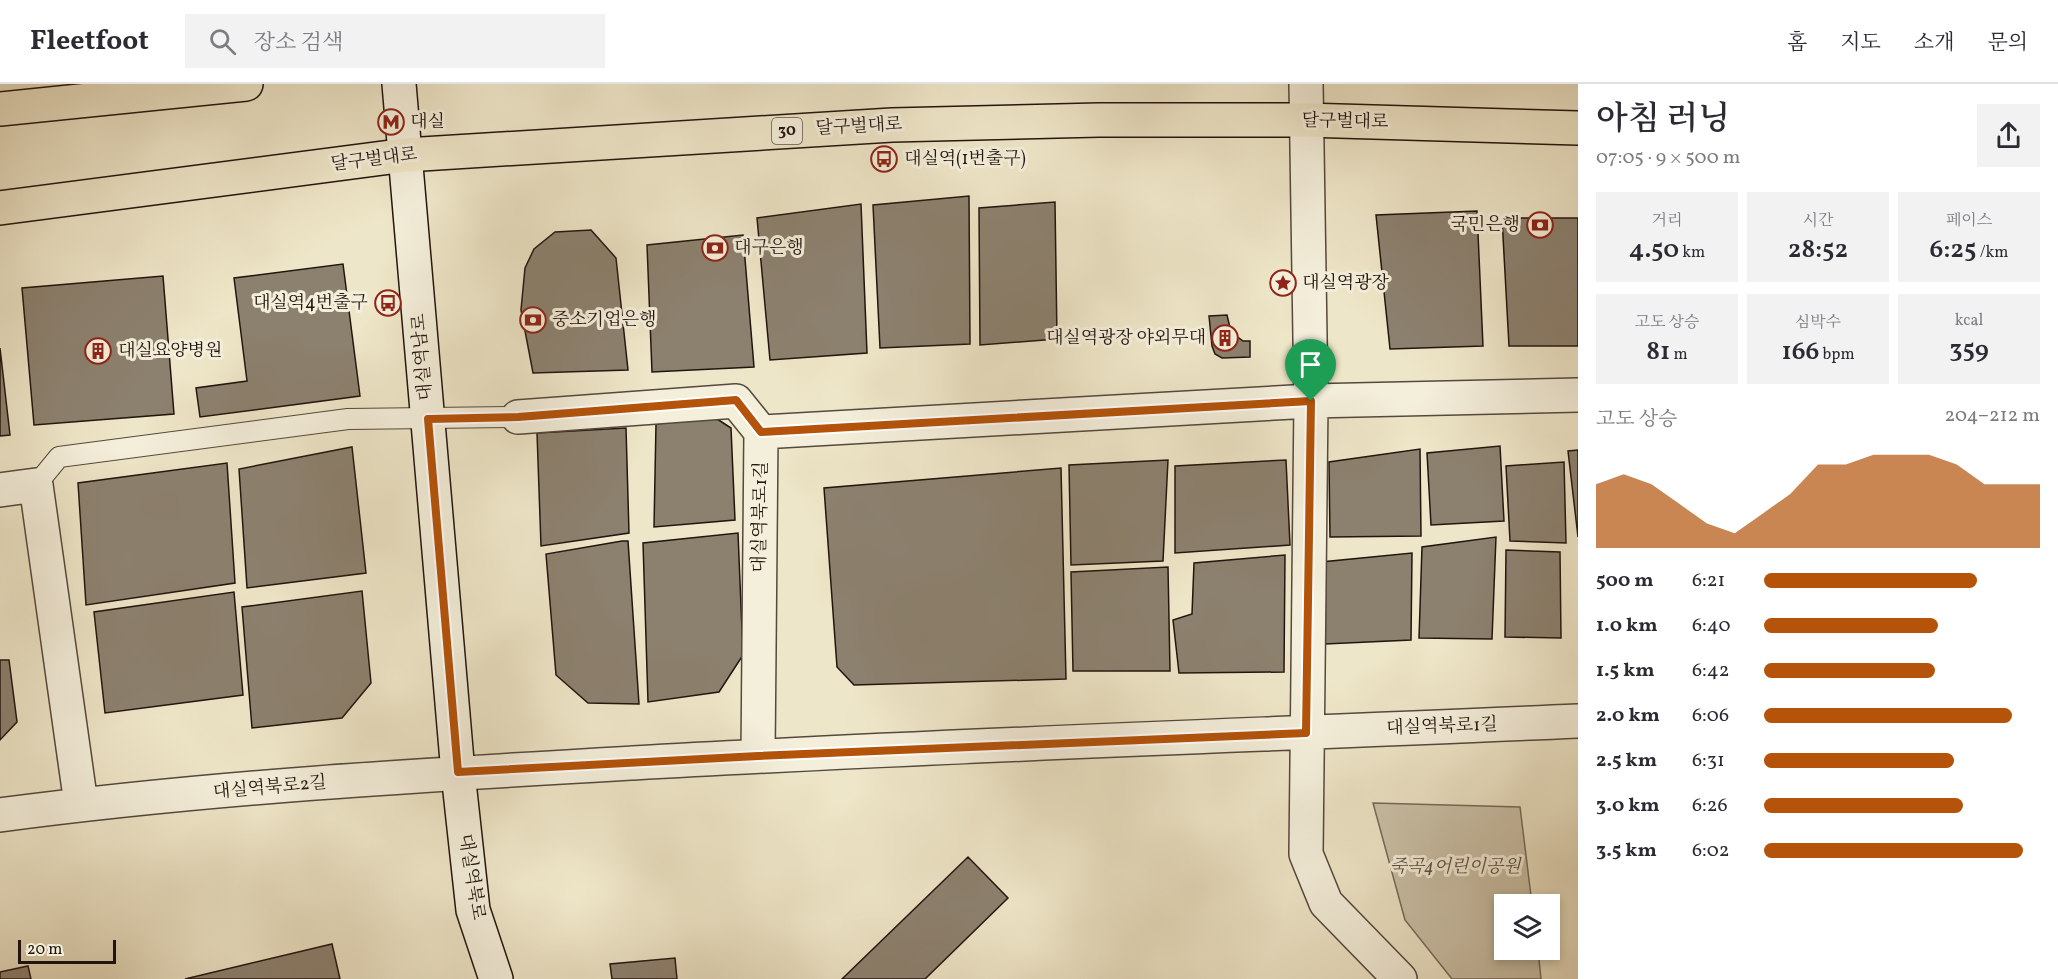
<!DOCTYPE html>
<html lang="ko">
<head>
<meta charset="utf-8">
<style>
  body { margin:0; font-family:Vollkorn,"Noto Serif KR",serif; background:#f2f2f3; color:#2b2b33; height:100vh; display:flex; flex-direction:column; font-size:22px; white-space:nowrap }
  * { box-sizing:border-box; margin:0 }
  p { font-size:20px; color:#7c7c81 }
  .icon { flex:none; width:33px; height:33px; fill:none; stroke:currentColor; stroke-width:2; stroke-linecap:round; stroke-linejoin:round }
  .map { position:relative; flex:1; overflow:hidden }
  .drawer { display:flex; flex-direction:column; background:#fff; width:480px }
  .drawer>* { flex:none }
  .buttons { position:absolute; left:1494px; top:810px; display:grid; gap:12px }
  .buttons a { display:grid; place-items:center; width:66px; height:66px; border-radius:0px; background:#fff; box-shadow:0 3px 9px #0003; font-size:30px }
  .scale { position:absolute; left:18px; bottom:15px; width:98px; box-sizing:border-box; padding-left:6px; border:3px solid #22140f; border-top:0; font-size:16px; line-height:21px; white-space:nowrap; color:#22140f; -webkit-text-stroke:4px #f4efdb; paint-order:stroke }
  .pin { position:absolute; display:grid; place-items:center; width:51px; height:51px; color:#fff; margin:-62px -26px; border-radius:50% 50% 50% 0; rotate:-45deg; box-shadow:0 0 6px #0007 }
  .pin .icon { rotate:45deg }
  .round { display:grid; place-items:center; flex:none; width:63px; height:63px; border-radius:0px; background:#f2f2f3 }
  .headline { display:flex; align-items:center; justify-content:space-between; height:102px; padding:0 18px }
  h1 { font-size:33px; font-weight:600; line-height:45px }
  .figures { display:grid; grid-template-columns:repeat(3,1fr); gap:9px; height:102px; padding:6px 18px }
  .figures div { display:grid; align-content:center; border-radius:0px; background:#f2f2f3; text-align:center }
  .figures b { font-size:26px; font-weight:600 }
  .figures small { font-size:16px; font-weight:400 }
  .figures p { font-size:16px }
  .chart { height:168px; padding:12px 18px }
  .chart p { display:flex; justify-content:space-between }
  .chart svg { width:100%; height:108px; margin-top:6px; fill:#b45309; opacity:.7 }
  ul { padding:0 18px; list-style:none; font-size:20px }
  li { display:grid; grid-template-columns:96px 72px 1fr; align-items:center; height:45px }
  li i { height:15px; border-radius:8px; background:#b45309 }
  header { display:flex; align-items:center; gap:36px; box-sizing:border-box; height:84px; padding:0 30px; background:#fff; border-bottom:2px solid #e1e1e2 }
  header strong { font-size:28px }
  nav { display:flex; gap:33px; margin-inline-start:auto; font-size:21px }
  .search { width:420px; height:54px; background:#f2f2f3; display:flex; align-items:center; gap:15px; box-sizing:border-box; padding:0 21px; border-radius:0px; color:#7c7c81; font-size:22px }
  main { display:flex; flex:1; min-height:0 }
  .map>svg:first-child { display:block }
  .green { fill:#cbc2a9; stroke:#766b5c; stroke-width:1.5 }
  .building { fill:#8c816f; stroke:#22140f; stroke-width:1.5 }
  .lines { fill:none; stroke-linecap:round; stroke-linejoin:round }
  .lane-casing { stroke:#55483d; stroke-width:22 }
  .street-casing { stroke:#55483d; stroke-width:36 }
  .secondary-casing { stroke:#22140f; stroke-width:36 }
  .primary-casing { stroke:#22140f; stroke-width:36 }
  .lane { stroke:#f4efdb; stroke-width:20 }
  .street { stroke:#f4efdb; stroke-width:33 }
  .secondary { stroke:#f4efdb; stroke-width:33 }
  .primary { stroke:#eee6c8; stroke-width:33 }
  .route-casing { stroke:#fff; stroke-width:12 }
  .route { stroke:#b45309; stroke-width:8 }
  .labels { text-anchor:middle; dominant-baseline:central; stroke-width:6; stroke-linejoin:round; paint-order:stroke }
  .shield { fill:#f4efdb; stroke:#61564c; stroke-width:1.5 }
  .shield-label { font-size:16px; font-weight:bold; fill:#22140f }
  .poi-label { font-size:18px; fill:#22140f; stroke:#f4efdb; text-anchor:start }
  .street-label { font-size:18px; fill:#22140f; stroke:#f4efdb }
  .park-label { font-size:18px; font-style:italic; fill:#5d5145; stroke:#f4efdb }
</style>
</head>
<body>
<header>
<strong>Fleetfoot</strong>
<div class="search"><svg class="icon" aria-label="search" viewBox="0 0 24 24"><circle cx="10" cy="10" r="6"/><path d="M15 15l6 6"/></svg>장소 검색</div>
<nav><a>홈</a><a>지도</a><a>소개</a><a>문의</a></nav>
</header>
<main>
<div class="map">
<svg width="1578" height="895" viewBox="0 0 1578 895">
  <rect width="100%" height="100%" fill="#eee6c8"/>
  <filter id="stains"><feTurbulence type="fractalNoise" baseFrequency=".00333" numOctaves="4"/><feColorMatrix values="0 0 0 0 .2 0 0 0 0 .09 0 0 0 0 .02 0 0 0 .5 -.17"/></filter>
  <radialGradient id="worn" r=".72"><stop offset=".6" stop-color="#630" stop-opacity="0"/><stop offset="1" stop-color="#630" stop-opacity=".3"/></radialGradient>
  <path class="green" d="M 1373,719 L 1520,723 L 1532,820 L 1504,820 L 1504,866 L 1538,866 L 1541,895 L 1452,895 L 1405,836 Z"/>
  <path class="building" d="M 969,112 L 970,260 L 880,264 L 873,121 Z
    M 1055,118 L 1057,255 L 980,261 L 979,124 Z
    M 861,120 L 867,269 L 770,276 L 757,134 Z
    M 1477,127 L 1483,262 L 1390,265 L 1376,131 Z
    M 1502,134 L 1578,134 L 1578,262 L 1509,262 Z
    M 591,146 L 616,174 L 628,286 L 533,289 L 521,226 L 525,184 L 534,165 L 555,148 Z
    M 743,151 L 754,283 L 652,288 L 647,161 Z
    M 343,180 L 360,312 L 200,333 L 196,304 L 247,297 L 234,194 Z
    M 163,192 L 174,330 L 34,341 L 22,204 Z
    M 1227,231 L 1231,248 L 1243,257 L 1250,257 L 1250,273 L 1222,274 L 1215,270 L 1212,262 L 1209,232 Z
    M 0,264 L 10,351 L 0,352 Z
    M 714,333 L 731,344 L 735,436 L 654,443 L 656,340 Z
    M 626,344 L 629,449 L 541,462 L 537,349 Z
    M 1500,362 L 1504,437 L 1431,441 L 1427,369 Z
    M 352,363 L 366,489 L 247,504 L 239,385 Z
    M 1420,365 L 1421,452 L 1330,453 L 1329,378 Z
    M 1578,366 L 1578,453 L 1568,367 Z
    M 1168,376 L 1163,477 L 1071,481 L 1069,381 Z
    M 1286,376 L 1290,461 L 1175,469 L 1175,382 Z
    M 1564,378 L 1566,459 L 1510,457 L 1506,382 Z
    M 227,379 L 235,499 L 86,521 L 78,399 Z
    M 1061,384 L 1066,595 L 854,601 L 837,583 L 824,404 Z
    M 738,449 L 743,571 L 719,608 L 648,618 L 643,459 Z
    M 1496,453 L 1492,555 L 1419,554 L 1422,463 Z
    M 622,457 L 628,457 L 639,620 L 588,619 L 556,591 L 546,470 Z
    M 1506,466 L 1560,468 L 1561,554 L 1505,553 Z
    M 1412,469 L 1411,556 L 1325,560 L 1321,478 Z
    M 1285,471 L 1284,588 L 1179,589 L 1173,536 L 1192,530 L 1194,479 Z
    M 1168,483 L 1170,587 L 1073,587 L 1071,488 Z
    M 362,507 L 371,599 L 342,634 L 252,644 L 242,523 Z
    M 234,508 L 243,611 L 105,629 L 94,528 Z
    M 0,576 L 9,576 L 17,638 L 0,656 Z
    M 968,773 L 1008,814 L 925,895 L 842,895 Z
    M 332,860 L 340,895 L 185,895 Z
    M 675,874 L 677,895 L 612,895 L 610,880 Z
    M 28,882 L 31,895 L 0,895 L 0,888 Z"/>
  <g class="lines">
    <g class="lane-casing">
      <path id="lane" d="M 36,401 L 59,373 L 348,335 L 518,333"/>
    </g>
    <g class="street-casing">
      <path id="street" d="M 1306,0 L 1311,317 L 1306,770 L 1326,819 L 1400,895
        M 518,333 L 736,317 L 761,348
        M 761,348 L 1311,317 L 1578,311
        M 0,406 L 36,401 L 81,720
        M 758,672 L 761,348
        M 0,731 C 210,703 422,691 633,679 C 948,661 1263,651 1578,637"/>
    </g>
    <g class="secondary-casing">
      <path id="secondary" d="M 399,0 L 458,689 L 473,826 L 496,895"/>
    </g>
    <g class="primary-casing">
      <path id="primary" d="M 0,25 L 246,0
        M 0,124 L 406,71 L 892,41 L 1099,36 L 1305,36 L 1578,44"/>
    </g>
    <use href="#lane" class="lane"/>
    <use href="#street" class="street"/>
    <use href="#secondary" class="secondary"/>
    <use href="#primary" class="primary"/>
  </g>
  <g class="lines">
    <g class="route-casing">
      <path id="route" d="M 736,316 L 761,348 L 1311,317 L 1306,649 L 758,672 L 458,688 L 428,335 L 518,333 Z"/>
    </g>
    <use href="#route" class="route"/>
  </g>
  <defs>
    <g id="metro-ring" transform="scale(1.35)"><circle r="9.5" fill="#f4efdb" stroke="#8f2418" stroke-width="1.5"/><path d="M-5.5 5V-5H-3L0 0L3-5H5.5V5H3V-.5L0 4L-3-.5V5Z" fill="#8f2418"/></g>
    <g id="bus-ring" transform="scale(1.35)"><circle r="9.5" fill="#f4efdb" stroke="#8f2418" stroke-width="1.5"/><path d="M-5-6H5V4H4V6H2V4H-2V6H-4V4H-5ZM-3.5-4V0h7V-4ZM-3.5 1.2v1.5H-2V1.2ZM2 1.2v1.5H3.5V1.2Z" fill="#8f2418"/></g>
    <g id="bank-ring" transform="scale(1.35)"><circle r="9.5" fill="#f4efdb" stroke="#8f2418" stroke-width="1.5"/><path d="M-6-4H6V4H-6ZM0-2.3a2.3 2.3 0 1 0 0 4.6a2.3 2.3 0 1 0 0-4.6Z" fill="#8f2418"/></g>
    <g id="sight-ring" transform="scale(1.35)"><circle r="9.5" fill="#f4efdb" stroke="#8f2418" stroke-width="1.5"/><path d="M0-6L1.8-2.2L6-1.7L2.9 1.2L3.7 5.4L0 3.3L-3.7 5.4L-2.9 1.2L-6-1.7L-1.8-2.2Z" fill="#8f2418"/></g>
    <g id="building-ring" transform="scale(1.35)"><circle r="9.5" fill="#f4efdb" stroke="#8f2418" stroke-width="1.5"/><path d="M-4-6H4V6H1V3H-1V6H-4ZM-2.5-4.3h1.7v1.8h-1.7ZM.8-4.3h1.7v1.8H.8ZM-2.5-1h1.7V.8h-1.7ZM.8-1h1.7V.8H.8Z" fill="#8f2418"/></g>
  </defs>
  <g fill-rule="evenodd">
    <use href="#metro-ring" x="391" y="38"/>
    <use href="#bus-ring" x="884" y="75"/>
    <use href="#bank-ring" x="1540" y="141"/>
    <use href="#bank-ring" x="715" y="164"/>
    <use href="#sight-ring" x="1283" y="199"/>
    <use href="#bus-ring" x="388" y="219"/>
    <use href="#bank-ring" x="533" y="236"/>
    <use href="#building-ring" x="1225" y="254"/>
    <use href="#building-ring" x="98" y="267"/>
  </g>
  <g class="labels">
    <rect class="shield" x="772" y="34" width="30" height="26" rx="4.5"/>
    <g class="shield-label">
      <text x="787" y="47">30</text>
    </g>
    <g class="poi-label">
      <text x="410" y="38">대실</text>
      <text x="904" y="75">대실역(1번출구)</text>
      <text x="1520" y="141" text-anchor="end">국민은행</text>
      <text x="734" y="164">대구은행</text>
      <text x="1302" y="199">대실역광장</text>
      <text x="368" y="219" text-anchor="end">대실역4번출구</text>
      <text x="552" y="236">중소기업은행</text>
      <text x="1206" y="254" text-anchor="end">대실역광장 야외무대</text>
      <text x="118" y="267">대실요양병원</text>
    </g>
    <g class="street-label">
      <text transform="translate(1345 38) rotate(1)">달구벌대로</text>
      <text transform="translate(859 43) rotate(-3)">달구벌대로</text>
      <text transform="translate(374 76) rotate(-7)">달구벌대로</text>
      <text transform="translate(423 273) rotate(-95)">대실역남로</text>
      <text transform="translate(761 433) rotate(-89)">대실역북로1길</text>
      <text transform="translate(1442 643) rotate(-2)">대실역북로1길</text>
      <text transform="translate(270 704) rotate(-5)">대실역북로2길</text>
      <text transform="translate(471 793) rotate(81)">대실역북로</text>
    </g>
    <g class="park-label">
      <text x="1455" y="783">죽곡4어린이공원</text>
    </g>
  </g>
  <rect width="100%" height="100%" filter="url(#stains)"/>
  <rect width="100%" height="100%" fill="url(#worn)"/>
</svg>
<div class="buttons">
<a><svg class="icon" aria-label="layers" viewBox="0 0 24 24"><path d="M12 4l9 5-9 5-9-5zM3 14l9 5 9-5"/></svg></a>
</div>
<div class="scale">20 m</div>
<div class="pin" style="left:1311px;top:317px;background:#1e9e55"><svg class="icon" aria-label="arrive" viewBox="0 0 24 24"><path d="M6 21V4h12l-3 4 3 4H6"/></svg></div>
</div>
<section class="drawer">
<div class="headline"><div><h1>아침 러닝</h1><p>07:05 · 9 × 500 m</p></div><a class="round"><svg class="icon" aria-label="share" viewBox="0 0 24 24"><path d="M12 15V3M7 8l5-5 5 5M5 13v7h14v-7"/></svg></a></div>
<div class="figures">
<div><p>거리</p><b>4.50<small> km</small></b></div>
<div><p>시간</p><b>28:52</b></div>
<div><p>페이스</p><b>6:25<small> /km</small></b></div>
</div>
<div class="figures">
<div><p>고도 상승</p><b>81<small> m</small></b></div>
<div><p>심박수</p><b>166<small> bpm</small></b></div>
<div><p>kcal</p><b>359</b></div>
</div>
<div class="chart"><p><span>고도 상승</span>204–212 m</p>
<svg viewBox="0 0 160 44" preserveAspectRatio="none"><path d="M0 44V18L10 14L20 18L30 26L40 34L50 38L60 30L70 22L80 10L90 10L100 6L110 6L120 6L130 10L140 18L150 18L160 18V44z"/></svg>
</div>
<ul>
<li><b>500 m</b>6:21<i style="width:77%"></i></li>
<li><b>1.0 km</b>6:40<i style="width:63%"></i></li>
<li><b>1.5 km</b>6:42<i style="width:62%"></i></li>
<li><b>2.0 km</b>6:06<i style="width:90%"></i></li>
<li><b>2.5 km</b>6:31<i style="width:69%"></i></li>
<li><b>3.0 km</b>6:26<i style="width:72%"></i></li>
<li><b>3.5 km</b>6:02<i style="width:94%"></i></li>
</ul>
</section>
</main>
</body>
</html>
